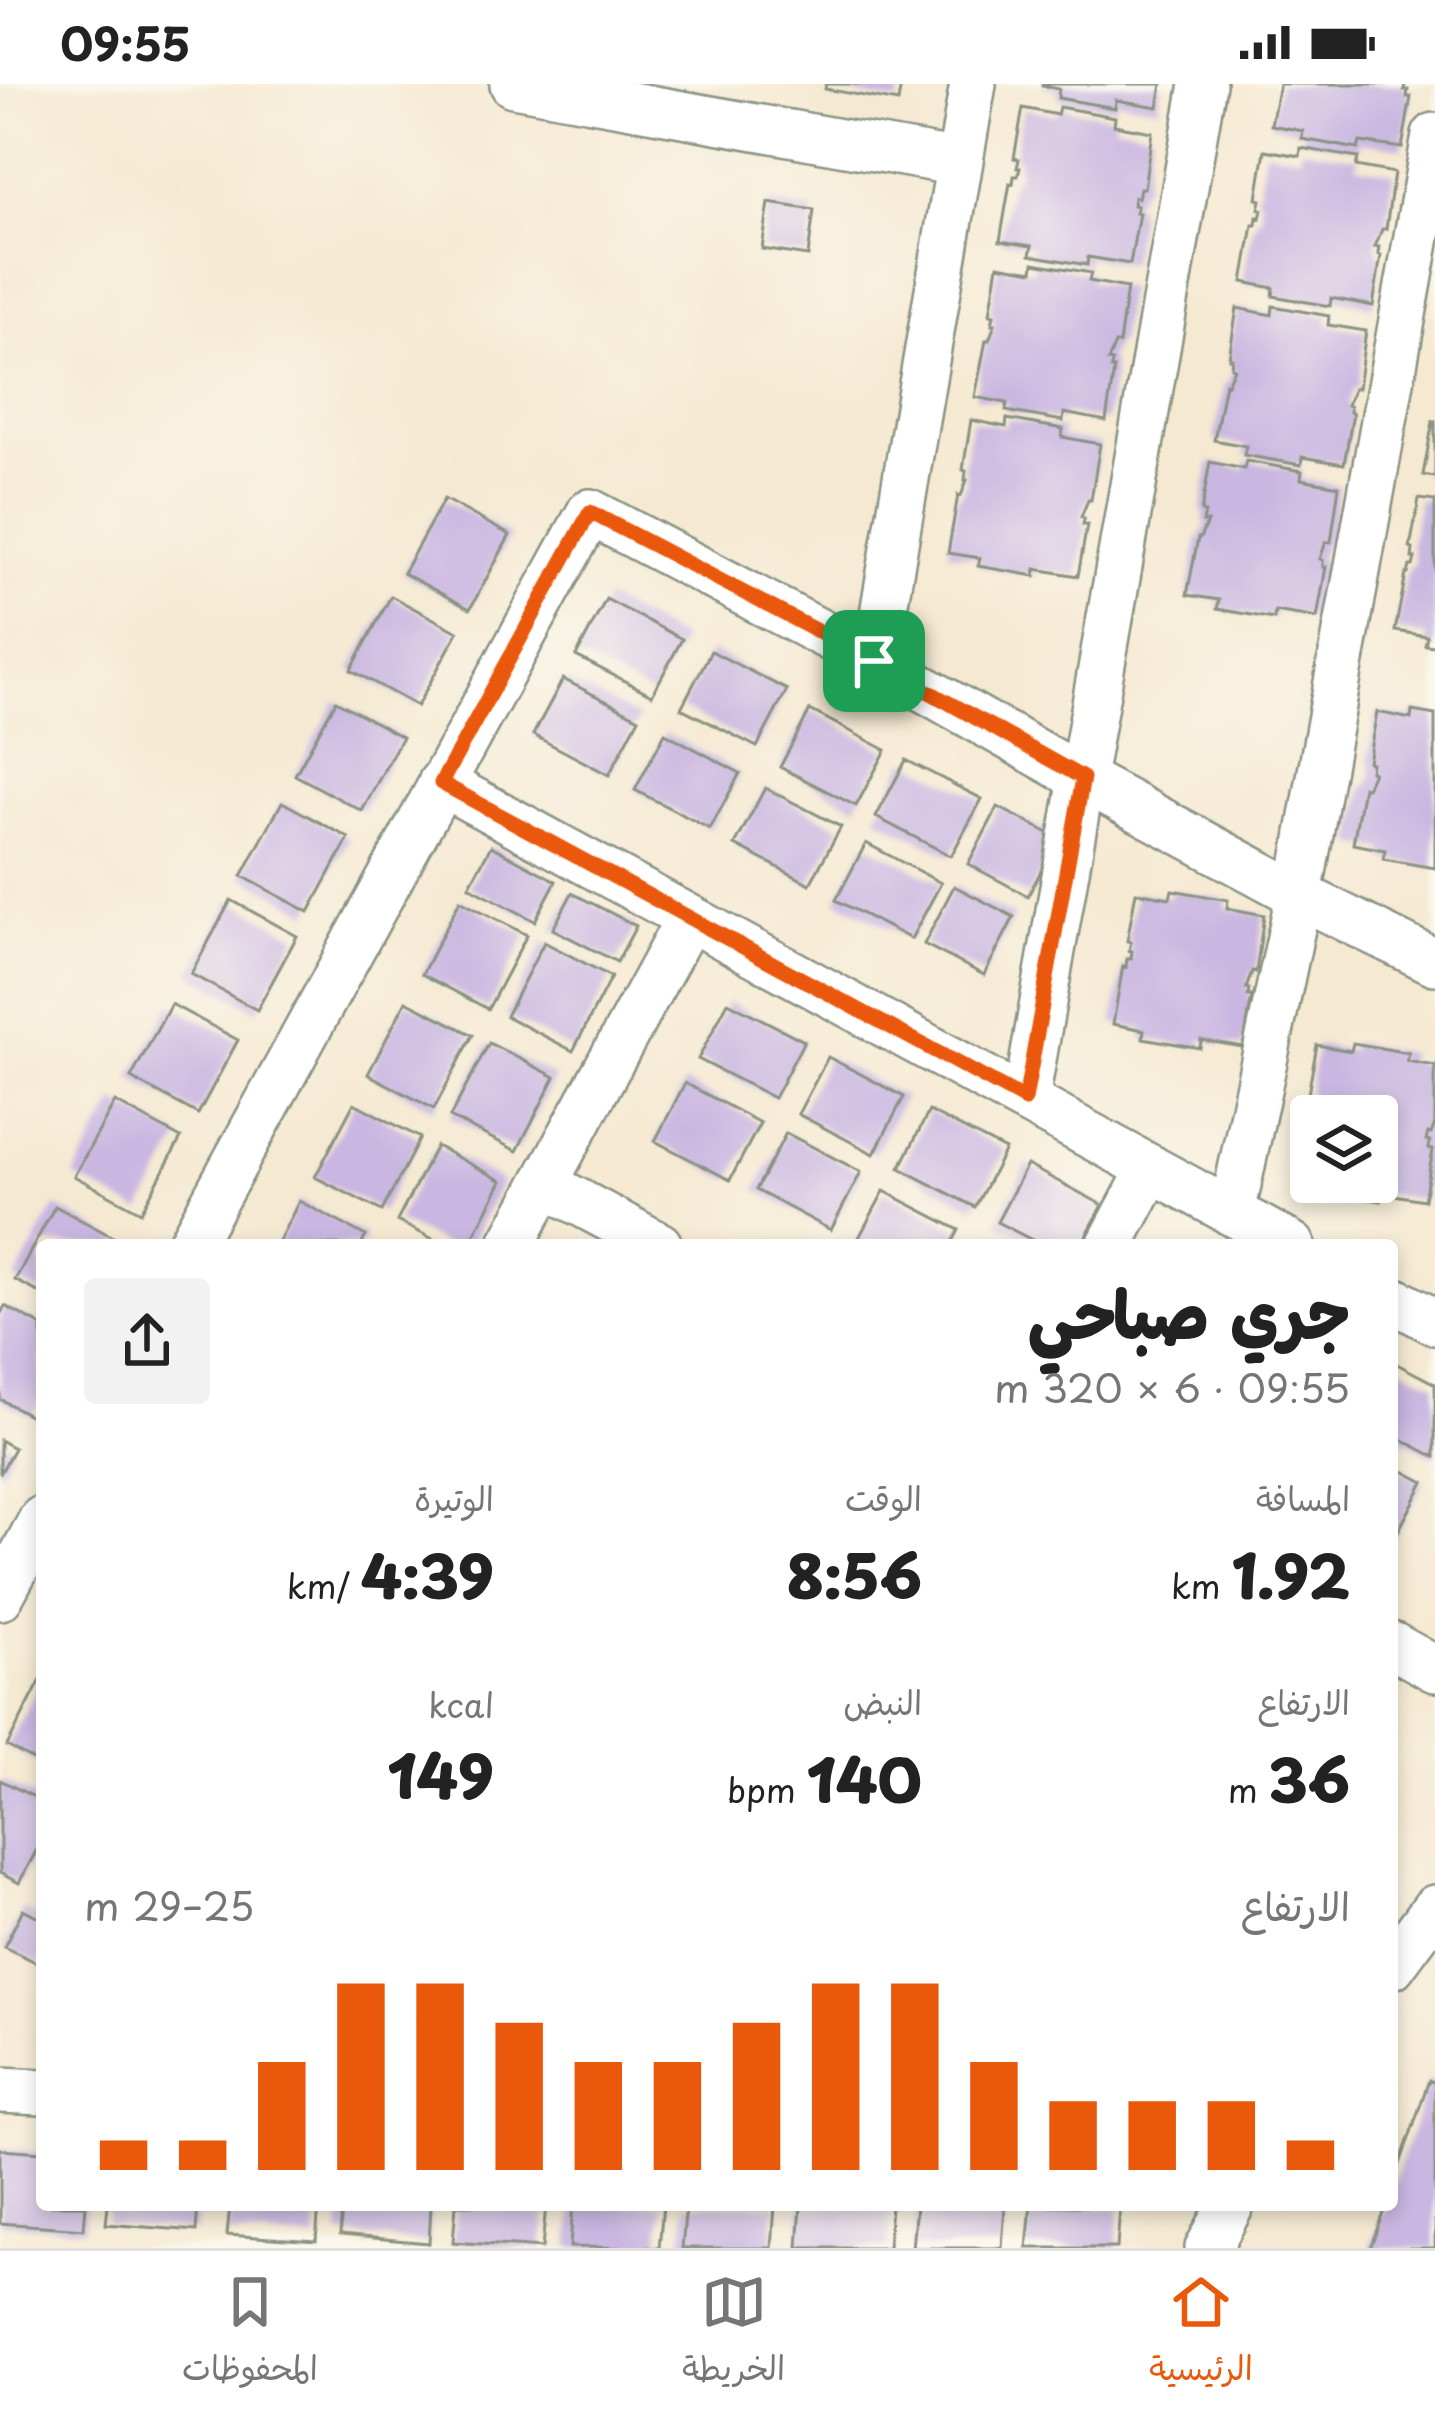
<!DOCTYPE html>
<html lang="ar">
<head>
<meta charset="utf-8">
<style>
  body { margin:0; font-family:"Playpen Sans","Playpen Sans Arabic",sans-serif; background:#f2f2f2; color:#222; direction:rtl; height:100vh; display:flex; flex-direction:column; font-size:45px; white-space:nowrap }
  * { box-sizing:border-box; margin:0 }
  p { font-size:39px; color:#767676 }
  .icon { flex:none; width:66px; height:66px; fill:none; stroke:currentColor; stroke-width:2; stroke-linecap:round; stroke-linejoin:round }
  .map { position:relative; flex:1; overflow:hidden; direction:ltr }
  .panel { position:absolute; left:36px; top:1155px; width:1362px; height:972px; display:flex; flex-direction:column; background:#fff; border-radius:12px; box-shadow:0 6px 18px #0003; direction:rtl }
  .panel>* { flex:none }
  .controls { position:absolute; left:1290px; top:1011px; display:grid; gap:24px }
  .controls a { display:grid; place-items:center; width:108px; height:108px; border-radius:12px; background:#fff; box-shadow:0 6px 18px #0003; font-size:60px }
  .pin { position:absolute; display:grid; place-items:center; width:102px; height:102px; color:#fff; margin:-51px; border-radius:24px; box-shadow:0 6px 18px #0006 }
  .round { display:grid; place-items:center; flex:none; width:126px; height:126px; border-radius:12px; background:#f2f2f2 }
  .summary { display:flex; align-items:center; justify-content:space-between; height:204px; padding:0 48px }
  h1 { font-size:66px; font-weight:800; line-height:90px }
  .figures { display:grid; grid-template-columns:repeat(3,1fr); gap:18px; height:204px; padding:12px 48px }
  .figures div { display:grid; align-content:center }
  .figures b { font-size:60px; font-weight:800 }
  .figures small { font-size:33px; font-weight:400 }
  .figures p { font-size:33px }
  .chart { height:336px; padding:24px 48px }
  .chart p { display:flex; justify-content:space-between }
  .chart svg { width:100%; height:216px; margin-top:12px; stroke:#ea580c; stroke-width:6 }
  .status { display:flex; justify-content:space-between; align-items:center; height:84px; padding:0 60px; background:#fff; direction:ltr }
  .status svg { height:33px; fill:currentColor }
  .tab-bar { display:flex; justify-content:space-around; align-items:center; height:168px; border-top:3px solid #e0e0e0; background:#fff; font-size:33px; color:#767676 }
  .tab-bar a { display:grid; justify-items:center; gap:6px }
  .tab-bar .on { color:#ea580c }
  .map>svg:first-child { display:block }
  .building { fill:#c9b6e1 }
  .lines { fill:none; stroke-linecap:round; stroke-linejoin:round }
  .street-casing { stroke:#8a9383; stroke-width:50 }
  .street { stroke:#fff; stroke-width:45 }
  .route-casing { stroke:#fff; stroke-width:24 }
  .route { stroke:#ea580c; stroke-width:15 }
</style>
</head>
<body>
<div class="status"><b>09:55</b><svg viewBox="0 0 49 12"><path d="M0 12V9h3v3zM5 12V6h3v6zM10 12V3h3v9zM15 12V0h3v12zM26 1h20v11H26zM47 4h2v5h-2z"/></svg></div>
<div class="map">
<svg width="1435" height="2164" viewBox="0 0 1435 2164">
  <rect width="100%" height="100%" fill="#fbf7ec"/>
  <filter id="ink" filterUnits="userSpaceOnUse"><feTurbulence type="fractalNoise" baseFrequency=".00833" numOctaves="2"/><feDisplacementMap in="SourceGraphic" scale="24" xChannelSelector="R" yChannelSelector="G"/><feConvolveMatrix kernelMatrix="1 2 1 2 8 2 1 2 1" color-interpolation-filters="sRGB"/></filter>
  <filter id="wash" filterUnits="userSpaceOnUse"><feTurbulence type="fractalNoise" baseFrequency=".004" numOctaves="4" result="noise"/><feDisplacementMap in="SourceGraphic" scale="48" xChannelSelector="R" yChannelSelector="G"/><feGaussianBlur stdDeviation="2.7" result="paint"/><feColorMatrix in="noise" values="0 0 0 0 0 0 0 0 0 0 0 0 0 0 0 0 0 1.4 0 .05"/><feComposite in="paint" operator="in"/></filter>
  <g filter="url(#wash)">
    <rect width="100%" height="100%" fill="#f5e9d2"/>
    <g id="blocks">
      <path class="building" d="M 826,0 L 901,0 L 898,18 L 825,5 Z
        M 1042,0 L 1162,0 L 1158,23 L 1116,16 L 1115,24 L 1058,14 L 1059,5 L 1042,2 Z
        M 1279,0 L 1405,0 L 1404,6 L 1408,6 L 1407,13 L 1411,13 L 1402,64 L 1360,58 L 1358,65 L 1302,55 L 1303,47 L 1271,41 Z
        M 1059,23 L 1115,33 L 1114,41 L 1152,48 L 1144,104 L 1140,104 L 1138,114 L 1134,113 L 1133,121 L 1137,122 L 1136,129 L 1139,129 L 1130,180 L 1088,173 L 1087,181 L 1030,171 L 1032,162 L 1000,157 L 1010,99 L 1013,100 L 1014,92 L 1018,92 L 1020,84 L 1017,84 L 1019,75 L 1014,74 L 1023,24 L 1057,31 Z
        M 1301,64 L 1358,74 L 1356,82 L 1394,89 L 1386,145 L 1382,145 L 1375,163 L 1379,163 L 1378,170 L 1381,171 L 1373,222 L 1331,214 L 1330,222 L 1273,212 L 1274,204 L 1243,198 L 1253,141 L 1256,141 L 1257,133 L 1260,134 L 1262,126 L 1259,125 L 1261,116 L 1257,115 L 1265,66 L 1300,72 Z
        M 769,119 L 814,126 L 808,172 L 762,165 Z
        M 1034,179 L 1091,189 L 1089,197 L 1127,204 L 1119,260 L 1115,260 L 1108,277 L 1112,278 L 1111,285 L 1114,285 L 1106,337 L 1064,329 L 1063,337 L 1006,327 L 1007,319 L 975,313 L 986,256 L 989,256 L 995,240 L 992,240 L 994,231 L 990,230 L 998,181 L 1033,187 Z
        M 1273,222 L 1329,232 L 1328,241 L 1366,247 L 1358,304 L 1354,304 L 1347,321 L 1350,322 L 1350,328 L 1353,329 L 1344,380 L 1302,373 L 1301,381 L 1244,371 L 1246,362 L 1214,356 L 1225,299 L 1227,300 L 1234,284 L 1231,283 L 1232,274 L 1229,274 L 1237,224 L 1272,231 Z
        M 1007,335 L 1063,345 L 1062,353 L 1100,360 L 1091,416 L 1088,416 L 1081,433 L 1084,434 L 1083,441 L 1087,441 L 1078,492 L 1036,485 L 1035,492 L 978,482 L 980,474 L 948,469 L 958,411 L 961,412 L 967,396 L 965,396 L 966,387 L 963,386 L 971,336 L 1006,343 Z
        M 1433,337 L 1435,337 L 1435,393 L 1423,391 Z
        M 1246,377 L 1302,387 L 1301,395 L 1339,402 L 1331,458 L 1326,458 L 1320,475 L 1323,476 L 1323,483 L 1326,483 L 1317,534 L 1275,527 L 1274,535 L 1217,525 L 1219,516 L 1187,511 L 1198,454 L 1200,454 L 1207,438 L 1203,438 L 1205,429 L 1201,428 L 1210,378 L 1244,385 Z
        M 444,415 L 510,451 L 470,525 L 403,489 Z
        M 1419,415 L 1435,417 L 1435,562 L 1425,561 L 1427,552 L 1395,547 L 1406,490 L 1408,490 L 1410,482 L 1413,482 L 1415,474 L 1412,474 L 1413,465 L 1410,464 Z
        M 391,512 L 458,548 L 417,622 L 351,586 Z
        M 606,515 L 682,555 L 652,611 L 576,572 Z
        M 711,567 L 787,606 L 757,663 L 681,624 Z
        M 563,595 L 639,634 L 609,691 L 533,651 Z
        M 336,617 L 402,653 L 362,727 L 295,691 Z
        M 810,626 L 886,666 L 856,722 L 780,683 Z
        M 1412,627 L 1435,631 L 1435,784 L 1383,775 L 1385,766 L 1353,760 L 1363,703 L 1366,704 L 1373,688 L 1370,687 L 1371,679 L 1368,678 L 1377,628 L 1411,635 Z
        M 665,649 L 740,689 L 710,745 L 635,706 Z
        M 906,676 L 982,715 L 951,772 L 876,733 Z
        M 765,704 L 841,743 L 810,800 L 735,761 Z
        M 282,718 L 349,754 L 309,828 L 242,792 Z
        M 998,723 L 1058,754 L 1028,812 L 968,780 Z
        M 866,759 L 941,799 L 911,855 L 836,816 Z
        M 491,762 L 556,797 L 535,837 L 469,802 Z
        M 954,802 L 1014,833 L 984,891 L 924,860 Z
        M 1172,806 L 1228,816 L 1227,824 L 1264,831 L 1256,888 L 1252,887 L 1246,905 L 1249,905 L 1248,912 L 1252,912 L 1243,963 L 1201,956 L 1200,964 L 1143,954 L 1144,946 L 1113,940 L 1123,882 L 1126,883 L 1127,875 L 1131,875 L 1132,867 L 1129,867 L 1131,858 L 1127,857 L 1136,808 L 1170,814 Z
        M 572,809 L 636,842 L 617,878 L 553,845 Z
        M 231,816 L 297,852 L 257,926 L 191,890 Z
        M 460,816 L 527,851 L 488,925 L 422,890 Z
        M 544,858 L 611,893 L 573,967 L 506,932 Z
        M 406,917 L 473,951 L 434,1025 L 368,990 Z
        M 728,918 L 804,957 L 774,1014 L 698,975 Z
        M 171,920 L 238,956 L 198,1030 L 131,994 Z
        M 489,959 L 555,993 L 517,1067 L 450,1033 Z
        M 1353,959 L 1409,969 L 1407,977 L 1435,982 L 1435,1040 L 1431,1050 L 1428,1049 L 1426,1057 L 1430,1058 L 1429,1065 L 1433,1066 L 1424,1116 L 1382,1109 L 1381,1117 L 1324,1107 L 1325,1098 L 1377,1098 L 1377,1032 L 1311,1032 L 1311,1096 L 1294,1093 L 1304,1036 L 1307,1036 L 1309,1026 L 1311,1030 L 1313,1021 L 1310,1020 L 1312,1011 L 1308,1010 L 1317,961 L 1351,967 Z
        M 828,973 L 904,1013 L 874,1070 L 798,1030 Z
        M 685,999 L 760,1039 L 730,1096 L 655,1057 Z
        M 115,1018 L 181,1054 L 141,1128 L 74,1092 Z
        M 354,1019 L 420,1054 L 382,1127 L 315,1093 Z
        M 929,1027 L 1005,1066 L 975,1123 L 900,1084 Z
        M 786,1049 L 861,1088 L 831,1146 L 756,1106 Z
        M 436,1062 L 502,1097 L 469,1161 L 445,1161 L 397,1137 Z
        M 1027,1081 L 1103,1121 L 1081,1161 L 1042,1161 L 997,1138 Z
        M 884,1107 L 959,1146 L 951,1161 L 855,1161 Z
        M 299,1117 L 366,1152 L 361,1161 L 277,1161 Z
        M 55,1122 L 122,1158 L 120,1161 L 42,1161 L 42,1210 L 15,1196 Z
        M 5,1222 L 42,1242 L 42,1312 L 31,1332 L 0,1315 L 0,1231 Z
        M 1397,1280 L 1435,1300 L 1435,1373 L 1392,1350 L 1392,1289 Z
        M 0,1356 L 14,1364 L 0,1390 Z
        M 1392,1381 L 1424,1398 L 1392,1459 Z
        M 42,1594 L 42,1681 L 7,1662 Z
        M 0,1696 L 42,1717 L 42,1756 L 19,1799 L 0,1789 Z
        M 23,1825 L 42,1835 L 42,1881 L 4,1863 Z
        M 1429,1996 L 1435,1999 L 1435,2164 L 1370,2164 L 1386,2121 L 1392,2121 L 1392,2103 Z
        M 0,2065 L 42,2068 L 42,2121 L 86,2121 L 84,2145 L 0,2139 Z
        M 108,2121 L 198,2121 L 196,2147 L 106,2140 Z
        M 230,2121 L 319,2121 L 316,2157 L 227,2151 Z
        M 342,2121 L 431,2121 L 429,2159 L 340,2151 Z
        M 456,2121 L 546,2121 L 542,2164 L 453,2158 Z
        M 573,2121 L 663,2121 L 659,2164 L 570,2163 Z
        M 686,2121 L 775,2121 L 772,2164 L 682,2164 Z
        M 801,2121 L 891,2121 L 888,2164 L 798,2164 Z
        M 916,2121 L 1005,2121 L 1002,2164 L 912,2164 Z
        M 1031,2121 L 1120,2123 L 1117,2164 L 1027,2164 Z"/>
    </g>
  </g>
  <g filter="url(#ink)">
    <use href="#blocks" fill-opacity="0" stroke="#8a9383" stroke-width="3"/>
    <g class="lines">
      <g class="street-casing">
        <path id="street" d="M 513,0 L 959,79
          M 875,577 L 973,0
          M 441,699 L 1292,1161
          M 1026,1016 L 1203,0
          M 545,1100 L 659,1161
          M 1232,1129 L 1299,811 L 1435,52
          M 190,1161 L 590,428 L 875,577 L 1083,695 L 1299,811 L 1435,878
          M 511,1161 L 689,834
          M 1110,1161 L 1151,1084
          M 1392,1215 L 1435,1238
          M 0,1513 L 42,1435
          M 1392,1561 L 1435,1585
          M 1392,1882 L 1435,1824
          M 0,2006 L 42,2008
          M 1208,2164 L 1231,2121"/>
      </g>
      <use href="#street" class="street"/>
    </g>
  </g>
  <g class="lines" filter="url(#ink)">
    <g class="route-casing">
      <path id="route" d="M 590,428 L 874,577 L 1083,694 L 1025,1016 L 441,699 Z"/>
    </g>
    <use href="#route" class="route"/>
  </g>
</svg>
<div class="controls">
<a><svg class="icon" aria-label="layers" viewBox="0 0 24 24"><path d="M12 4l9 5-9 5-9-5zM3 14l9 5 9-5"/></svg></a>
</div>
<div class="pin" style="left:874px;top:577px;background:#1e9e55"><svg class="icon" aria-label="arrive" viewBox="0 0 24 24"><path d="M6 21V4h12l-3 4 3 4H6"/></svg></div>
<section class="panel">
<div class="summary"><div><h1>جري صباحي</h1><p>09:55 · 6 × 320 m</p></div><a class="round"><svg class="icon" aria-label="share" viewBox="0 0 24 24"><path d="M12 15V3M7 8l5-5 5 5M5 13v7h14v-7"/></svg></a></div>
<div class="figures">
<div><p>المسافة</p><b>1.92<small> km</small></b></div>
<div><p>الوقت</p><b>8:56</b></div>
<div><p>الوتيرة</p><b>4:39<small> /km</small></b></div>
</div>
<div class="figures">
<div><p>الارتفاع</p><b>36<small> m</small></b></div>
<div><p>النبض</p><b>140<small> bpm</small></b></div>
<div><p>kcal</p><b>149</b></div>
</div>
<div class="chart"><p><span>الارتفاع</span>25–29 m</p>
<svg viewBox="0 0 160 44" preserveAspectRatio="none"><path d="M5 44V38M15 44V38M25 44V22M35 44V6M45 44V6M55 44V14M65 44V22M75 44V22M85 44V14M95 44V6M105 44V6M115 44V22M125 44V30M135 44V30M145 44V30M155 44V38"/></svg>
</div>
</section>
</div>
<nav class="tab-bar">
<a class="on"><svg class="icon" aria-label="home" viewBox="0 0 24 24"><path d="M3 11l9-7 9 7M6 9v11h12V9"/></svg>الرئيسية</a>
<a><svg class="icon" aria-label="map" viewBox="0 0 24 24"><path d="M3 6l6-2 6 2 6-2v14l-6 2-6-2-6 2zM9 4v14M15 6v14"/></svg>الخريطة</a>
<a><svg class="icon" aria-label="saved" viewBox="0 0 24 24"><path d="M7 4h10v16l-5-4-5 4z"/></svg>المحفوظات</a>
</nav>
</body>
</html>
